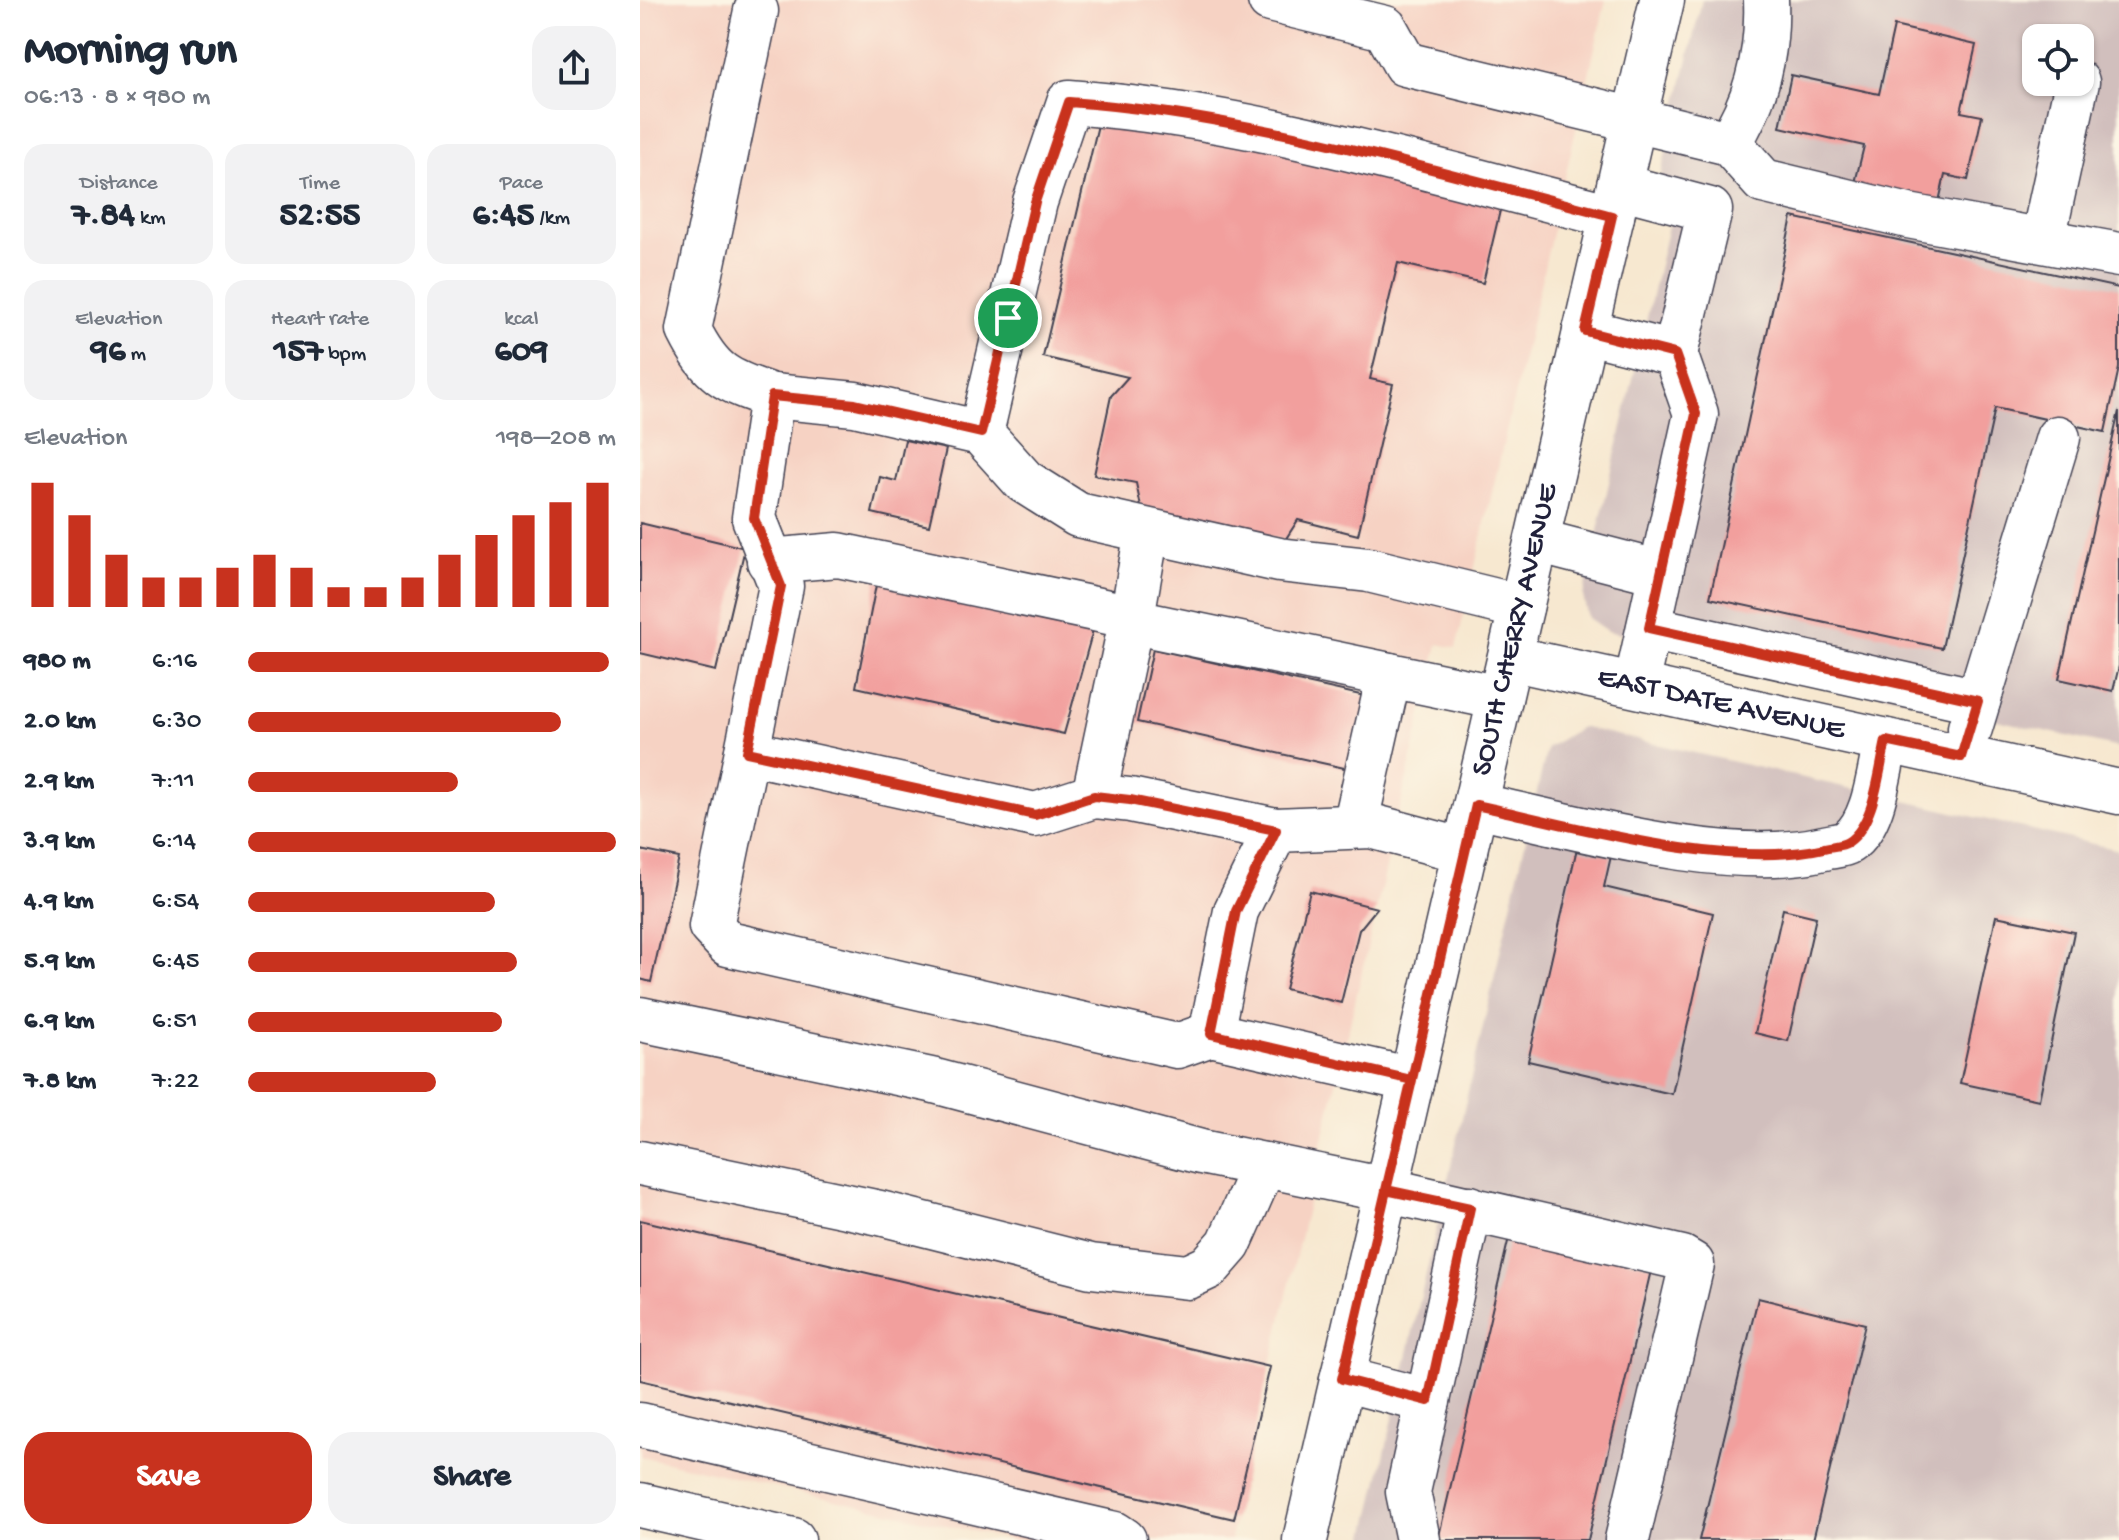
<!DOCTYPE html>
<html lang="en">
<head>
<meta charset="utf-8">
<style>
  body { margin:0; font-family:"Gochi Hand",sans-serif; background:#f2f2f3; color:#1f2937; height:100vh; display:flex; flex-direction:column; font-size:30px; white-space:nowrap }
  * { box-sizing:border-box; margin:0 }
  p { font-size:26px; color:#747a83 }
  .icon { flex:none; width:44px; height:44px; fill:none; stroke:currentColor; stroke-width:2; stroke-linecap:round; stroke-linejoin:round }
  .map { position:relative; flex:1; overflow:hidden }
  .panel { display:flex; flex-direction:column; background:#fff; width:640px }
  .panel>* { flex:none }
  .controls { position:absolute; left:1382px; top:24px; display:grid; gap:16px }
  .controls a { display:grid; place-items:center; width:72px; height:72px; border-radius:16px; background:#fff; box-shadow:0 2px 6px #0004; font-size:40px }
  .pin { position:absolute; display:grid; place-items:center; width:68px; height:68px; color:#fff; margin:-34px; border:4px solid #fff; border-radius:50%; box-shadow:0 2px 8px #0007 }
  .round { display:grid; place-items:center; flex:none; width:84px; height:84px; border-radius:24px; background:#f2f2f3 }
  .head { display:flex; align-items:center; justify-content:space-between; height:136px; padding:0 24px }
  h1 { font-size:44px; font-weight:800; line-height:60px }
  .stats { display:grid; grid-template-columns:repeat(3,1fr); gap:12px; height:136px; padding:8px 24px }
  .stats div { display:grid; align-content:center; border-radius:20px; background:#f2f2f3; text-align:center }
  .stats b { font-size:34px; font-weight:800 }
  .stats small { font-size:22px; font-weight:400 }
  .stats p { font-size:22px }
  .chart { height:224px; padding:16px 24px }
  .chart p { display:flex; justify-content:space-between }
  .chart svg { width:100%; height:144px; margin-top:8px; stroke:#c8321e; stroke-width:6 }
  .button { display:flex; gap:16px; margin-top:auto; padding:16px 24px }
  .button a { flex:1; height:92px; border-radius:24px; background:#c8321e; color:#fff; font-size:32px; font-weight:800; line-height:92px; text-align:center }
  .button a+a { background:#f2f2f3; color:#1f2937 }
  ul { padding:0 24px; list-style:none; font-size:26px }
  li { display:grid; grid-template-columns:128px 96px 1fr; align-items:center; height:60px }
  li i { height:20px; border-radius:10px; background:#c8321e }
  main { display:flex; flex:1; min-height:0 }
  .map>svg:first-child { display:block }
  .built { fill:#f6d2c3 }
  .industrial { fill:#d1bfbd; fill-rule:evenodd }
  .building { fill:#f29f9d }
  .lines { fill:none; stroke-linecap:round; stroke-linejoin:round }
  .minor-casing { stroke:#424051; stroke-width:47 }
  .minor { stroke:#fff; stroke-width:44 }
  .route-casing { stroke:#fff; stroke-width:16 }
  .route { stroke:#c8321e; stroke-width:10 }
  .labels { text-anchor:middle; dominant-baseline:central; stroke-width:8; stroke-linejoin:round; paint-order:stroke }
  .street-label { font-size:30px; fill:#22223b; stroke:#fcf5e5 }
</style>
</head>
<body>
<main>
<section class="panel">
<div class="head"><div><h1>Morning run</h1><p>06:13 · 8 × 980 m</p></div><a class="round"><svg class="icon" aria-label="share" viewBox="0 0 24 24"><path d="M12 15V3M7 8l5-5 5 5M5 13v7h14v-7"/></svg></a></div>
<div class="stats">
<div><p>Distance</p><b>7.84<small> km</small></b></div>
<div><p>Time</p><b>52:55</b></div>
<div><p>Pace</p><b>6:45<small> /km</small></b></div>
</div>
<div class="stats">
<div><p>Elevation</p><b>96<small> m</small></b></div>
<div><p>Heart rate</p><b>157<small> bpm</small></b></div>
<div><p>kcal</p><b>609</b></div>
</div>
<div class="chart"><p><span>Elevation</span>198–208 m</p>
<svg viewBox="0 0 160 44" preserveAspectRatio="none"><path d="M5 44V6M15 44V16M25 44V28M35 44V35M45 44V35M55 44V32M65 44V28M75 44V32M85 44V38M95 44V38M105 44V35M115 44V28M125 44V22M135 44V16M145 44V12M155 44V6"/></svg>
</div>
<ul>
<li><b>980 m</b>6:16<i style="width:98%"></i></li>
<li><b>2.0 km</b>6:30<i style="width:85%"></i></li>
<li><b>2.9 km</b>7:11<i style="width:57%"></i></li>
<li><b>3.9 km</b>6:14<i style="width:100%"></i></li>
<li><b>4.9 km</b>6:54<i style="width:67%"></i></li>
<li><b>5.9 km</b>6:45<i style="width:73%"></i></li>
<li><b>6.9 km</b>6:51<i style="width:69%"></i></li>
<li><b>7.8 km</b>7:22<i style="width:51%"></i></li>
</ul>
<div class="button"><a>Save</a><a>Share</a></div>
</section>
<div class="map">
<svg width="1479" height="1540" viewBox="0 0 1479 1540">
  <rect width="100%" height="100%" fill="#fcf5e5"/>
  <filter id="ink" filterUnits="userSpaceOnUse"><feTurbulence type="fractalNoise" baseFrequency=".0125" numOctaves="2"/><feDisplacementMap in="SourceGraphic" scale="16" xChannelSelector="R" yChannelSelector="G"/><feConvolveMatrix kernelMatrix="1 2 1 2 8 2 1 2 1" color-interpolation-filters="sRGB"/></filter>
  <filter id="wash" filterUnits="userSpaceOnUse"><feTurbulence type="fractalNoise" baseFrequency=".006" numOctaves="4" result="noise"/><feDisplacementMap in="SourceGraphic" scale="32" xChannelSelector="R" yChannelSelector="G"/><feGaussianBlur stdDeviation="1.8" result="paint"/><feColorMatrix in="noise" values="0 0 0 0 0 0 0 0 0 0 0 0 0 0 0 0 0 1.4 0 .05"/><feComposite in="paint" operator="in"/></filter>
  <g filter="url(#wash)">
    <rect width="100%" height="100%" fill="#f7e8d0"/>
    <path class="built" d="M 0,0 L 966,0 L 816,648 L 798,644 L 590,1540 L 372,1540 L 0,1456 Z"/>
    <path class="industrial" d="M 1062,0 L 1479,0 L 1479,748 L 967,631 L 948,618 L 943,596 L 1038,183 L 1020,178 ZM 1396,38 L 1440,38 L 1440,82 L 1396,82 Z
      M 941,727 L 1479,850 L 1479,1540 L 725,1540 L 907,748 Z"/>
    <g id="blocks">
      <path class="building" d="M 1254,26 L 1336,45 L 1321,112 L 1342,116 L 1328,180 L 1305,175 L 1298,206 L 1214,187 L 1224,146 L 1140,127 L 1151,75 L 1239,94 Z
        M 462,108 L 862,202 L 843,283 L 758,263 L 730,379 L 753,384 L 718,535 L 658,520 L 645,540 L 501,507 L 496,483 L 454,475 L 471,396 L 488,377 L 403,357 Z
        M 1152,217 L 1479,288 L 1479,368 L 1465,432 L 1355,408 L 1302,648 L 1070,598 Z
        M 1479,411 L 1479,666 L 1473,691 L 1419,679 Z
        M 265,440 L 306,449 L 289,526 L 232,513 L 240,477 L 256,481 Z
        M 0,523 L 105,548 L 76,671 L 0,653 Z
        M 237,580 L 453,630 L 424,734 L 216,687 Z
        M 513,649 L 743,700 L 727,773 L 497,722 Z
        M 937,848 L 971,856 L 964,887 L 1073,913 L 1032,1094 L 888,1061 Z
        M 0,850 L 39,858 L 11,982 L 0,979 Z
        M 670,891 L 737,908 L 719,930 L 701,1003 L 645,989 Z
        M 1143,909 L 1176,917 L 1148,1041 L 1115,1033 Z
        M 1356,916 L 1434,932 L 1399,1100 L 1320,1083 Z
        M 0,1220 L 630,1367 L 594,1519 L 0,1380 Z
        M 870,1233 L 1012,1266 L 948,1540 L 798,1540 Z
        M 1118,1298 L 1225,1324 L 1173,1540 L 1059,1540 Z"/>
    </g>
  </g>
  <g filter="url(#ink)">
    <use href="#blocks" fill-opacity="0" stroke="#424051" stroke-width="2"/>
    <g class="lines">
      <g class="minor-casing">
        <g id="minor">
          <path d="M 630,0 L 745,28 L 765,64 L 1089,143 C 1117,100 1128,51 1126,0"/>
          <path d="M 116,11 L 49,330 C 71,374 86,381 132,396 L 114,518 L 141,586 L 71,926 L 88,944 L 537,1046 L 571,1034 L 772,1080"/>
          <path d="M 1089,143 L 1123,181 L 1268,216 L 1479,255"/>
          <path d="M 979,186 L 1070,210 L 1035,354"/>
          <path d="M 1403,239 L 1437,82"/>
          <path d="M 945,331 L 1035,354 L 1056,414 L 996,685"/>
          <path d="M 132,396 L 215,404 L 341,433 L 384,481 L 438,515 L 639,560 L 729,570 L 881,607"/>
          <path d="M 341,433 L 395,202 L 429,102 C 613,115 794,171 972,216"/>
          <path d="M 507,531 L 492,617 L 504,624 L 860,698"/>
          <path d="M 897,541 L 1021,573"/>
          <path d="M 129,561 L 198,555 L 492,617 L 454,796"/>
          <path d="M 1009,628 L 1338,701"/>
          <path id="s1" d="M 870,658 L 1479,792"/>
          <path d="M 1330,728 L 1418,438"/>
          <path d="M 107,752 L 395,815 L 454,796 L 490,800 L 636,830"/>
          <path d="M 836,805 C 933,826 1088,871 1184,848 C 1191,846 1202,846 1208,842 C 1235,824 1239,770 1246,741"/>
          <path d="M 715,826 L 749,675"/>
          <path d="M 0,1019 L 291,1080 L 561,1152 L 746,1190 L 1042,1258 L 1052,1264 L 987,1540"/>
          <path d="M 571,1034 L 596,911 L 636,830 L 731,826 L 825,851"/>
          <path d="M 0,1163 L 240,1213 L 451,1266 L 548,1277 L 569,1267 L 589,1244 L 624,1165"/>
          <path d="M 702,1379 L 788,1401"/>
          <path d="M 0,1425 L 475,1534 L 484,1540"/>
          <path d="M 0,1505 L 153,1540"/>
          <path id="s2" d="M 665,1540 L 1022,0"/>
          <path d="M 778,1540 L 768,1492 L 830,1208"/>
        </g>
      </g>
      <use href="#minor" class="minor"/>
    </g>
  </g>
  <g class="lines" filter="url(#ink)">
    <g class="route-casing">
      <path id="route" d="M 368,318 L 341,433 L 215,404 L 132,396 L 114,518 L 141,586 L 107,752 L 395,815 L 454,796 L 490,800 L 636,830 L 596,911 L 571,1034 L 772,1080 L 746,1190 L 830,1208 L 788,1401 L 702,1379 C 747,1188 791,996 836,805 C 933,826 1088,871 1184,848 C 1191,846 1202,846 1208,842 C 1235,824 1239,770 1246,741 L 1321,757 L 1338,701 L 1009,628 L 1056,414 L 1035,354 L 945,331 L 972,216 C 794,171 613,115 429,102 L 395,202 L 368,318"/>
    </g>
    <use href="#route" class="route"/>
  </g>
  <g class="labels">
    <g class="street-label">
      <text stroke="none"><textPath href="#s2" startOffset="934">SOUTH CHERRY AVENUE</textPath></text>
      <text stroke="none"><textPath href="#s1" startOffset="216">EAST DATE AVENUE</textPath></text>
    </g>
  </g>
</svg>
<div class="controls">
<a><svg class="icon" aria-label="locate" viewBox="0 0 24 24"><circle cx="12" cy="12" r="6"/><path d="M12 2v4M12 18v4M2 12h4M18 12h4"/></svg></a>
</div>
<div class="pin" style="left:368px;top:318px;background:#1e9e55"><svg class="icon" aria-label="arrive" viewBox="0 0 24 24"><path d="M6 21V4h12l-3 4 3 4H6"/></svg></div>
</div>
</main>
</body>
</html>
